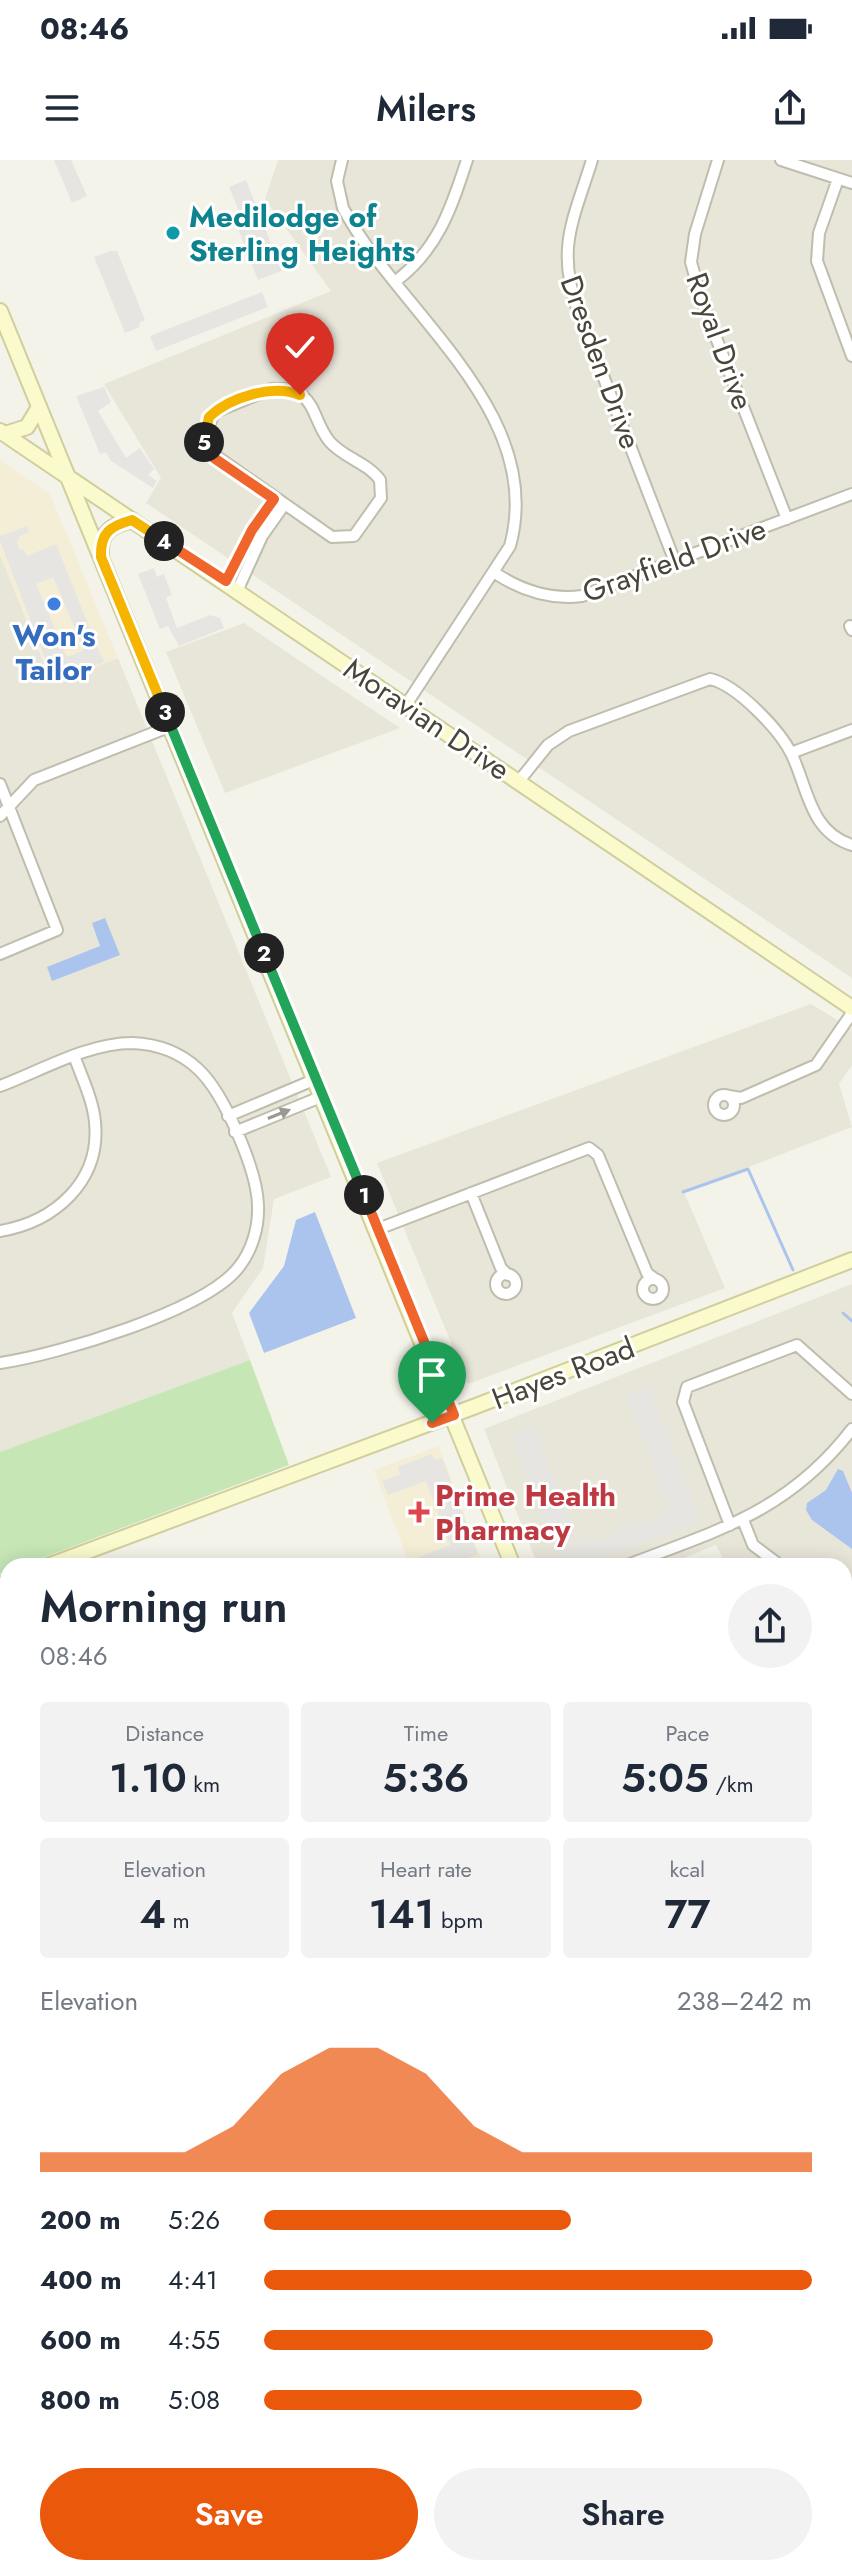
<!DOCTYPE html>
<html lang="en">
<head>
<meta charset="utf-8">
<style>
  body { margin:0; font-family:Jost,sans-serif; background:#f2f2f3; color:#1f2937; height:100vh; display:flex; flex-direction:column; font-size:30px; white-space:nowrap }
  * { box-sizing:border-box; margin:0 }
  p { font-size:26px; color:#747a83 }
  .icon { flex:none; width:44px; height:44px; fill:none; stroke:currentColor; stroke-width:2; stroke-linecap:round; stroke-linejoin:round }
  .map { position:relative; flex:1; overflow:hidden }
  .side { position:absolute; left:0px; top:1398px; width:852px; height:1018px; display:flex; flex-direction:column; background:#fff; border-radius:24px 24px 0 0; box-shadow:0 4px 20px #0003 }
  .side>* { flex:none }
  .pin { position:absolute; display:grid; place-items:center; width:68px; height:68px; color:#fff; margin:-82px -34px; border-radius:50% 50% 50% 0; rotate:-45deg; box-shadow:0 0 8px #0007 }
  .pin .icon { rotate:45deg }
  .km { position:absolute; width:40px; height:40px; margin:-20px; border-radius:50%; background:#222; color:#fff; font-size:22px; line-height:40px; text-align:center }
  .round { display:grid; place-items:center; flex:none; width:84px; height:84px; border-radius:42px; background:#f2f2f3 }
  .summary { display:flex; align-items:center; justify-content:space-between; height:136px; padding:0 40px }
  h1 { font-size:44px; font-weight:600; line-height:60px }
  .figures { display:grid; grid-template-columns:repeat(3,1fr); gap:12px; height:136px; padding:8px 40px }
  .figures div { display:grid; align-content:center; border-radius:8px; background:#f2f2f3; text-align:center }
  .figures b { font-size:40px; font-weight:600 }
  .figures small { font-size:22px; font-weight:400 }
  .figures p { font-size:22px }
  .chart { height:224px; padding:16px 40px }
  .chart p { display:flex; justify-content:space-between }
  .chart svg { width:100%; height:144px; margin-top:8px; fill:#ea580c; opacity:.7 }
  .primary-button { display:flex; gap:16px; margin-top:auto; padding:16px 40px }
  .primary-button a { flex:1; height:92px; border-radius:48px; background:#ea580c; color:#fff; font-size:32px; font-weight:600; line-height:92px; text-align:center }
  .primary-button a+a { background:#f2f2f3; color:#1f2937 }
  ul { padding:0 40px; list-style:none; font-size:26px }
  li { display:grid; grid-template-columns:128px 96px 1fr; align-items:center; height:60px }
  li i { height:20px; border-radius:10px; background:#ea580c }
  .status { display:flex; justify-content:space-between; align-items:center; height:56px; padding:0 40px; background:#fff; direction:ltr }
  .status svg { height:22px; fill:currentColor }
  header { display:flex; justify-content:space-between; align-items:center; height:104px; padding:0 40px; background:#fff; font-size:36px; font-weight:600 }
  .map>svg:first-child { display:block }
  .residential { fill:#e8e6d9 }
  .commercial { fill:#f4eed7 }
  .green { fill:#c6e6b6 }
  .parking { fill:#e6e5e2; fill-rule:evenodd }
  .water { fill:#abc4ed }
  .lines { fill:none; stroke-linecap:round; stroke-linejoin:round }
  .stream { stroke:#abc4ed; stroke-width:3 }
  .street-casing { stroke:#bfbdad; stroke-width:14 }
  .secondary-casing { stroke:#d1ce9d; stroke-width:18 }
  .street { stroke:#fff; stroke-width:10 }
  .secondary { stroke:#fbfacd; stroke-width:14 }
  .oneway { fill:#9a9992 }
  .split-1-casing { stroke:#fff; stroke-width:16 }
  .split-2-casing { stroke:#fff; stroke-width:16 }
  .split-3-casing { stroke:#fff; stroke-width:16 }
  .split-4-casing { stroke:#fff; stroke-width:16 }
  .split-5-casing { stroke:#fff; stroke-width:16 }
  .split-6-casing { stroke:#fff; stroke-width:16 }
  .split-1 { stroke:#f0652b; stroke-width:10 }
  .split-2 { stroke:#22a559; stroke-width:10 }
  .split-3 { stroke:#22a559; stroke-width:10 }
  .split-4 { stroke:#f5b400; stroke-width:10 }
  .split-5 { stroke:#f0652b; stroke-width:10 }
  .split-6 { stroke:#f5b400; stroke-width:10 }
  .culture-dot { fill:#0f9aa8; stroke:#fff; stroke-width:3 }
  .shop-dot { fill:#3f7fe0; stroke:#fff; stroke-width:3 }
  .health-dot { fill:#e0444e; stroke:#fff; stroke-width:3 }
  .labels { text-anchor:middle; dominant-baseline:central; stroke-width:6; stroke-linejoin:round; paint-order:stroke }
  .culture-label { font-size:30px; font-weight:bold; fill:#0d838f; stroke:#fff; text-anchor:start }
  .street-label { font-size:30px; fill:#484539; stroke:#fff }
  .shop-label { font-size:30px; font-weight:bold; fill:#366cbe; stroke:#fff }
  .health-label { font-size:30px; font-weight:bold; fill:#be3a42; stroke:#fff; text-anchor:start }
</style>
</head>
<body>
<div class="status"><b>08:46</b><svg viewBox="0 0 49 12"><path d="M0 12V9h3v3zM5 12V6h3v6zM10 12V3h3v9zM15 12V0h3v12zM26 1h20v11H26zM47 4h2v5h-2z"/></svg></div>
<header><svg class="icon" aria-label="menu" viewBox="0 0 24 24"><path d="M4 6h16M4 12h16M4 18h16"/></svg>Milers<svg class="icon" aria-label="share" viewBox="0 0 24 24"><path d="M12 15V3M7 8l5-5 5 5M5 13v7h14v-7"/></svg></header>
<div class="map">
<svg width="852" height="2415" viewBox="0 0 852 2415">
  <rect width="100%" height="100%" fill="#f4f3ea"/>
  <path class="residential" d="M 278,0 L 852,0 L 852,818 L 146,343 L 161,318 L 104,224 L 331,131 L 265,39 Z
    M 0,395 L 52,523 L 118,498 L 331,1017 L 274,1039 L 263,1108 L 232,1153 L 250,1200 L 0,1292 Z
    M 244,463 L 334,524 L 400,568 L 225,633 L 166,492 Z
    M 811,844 L 852,869 L 852,905 L 839,924 L 852,967 L 684,1032 L 725,1128 L 468,1224 L 377,1003 Z
    M 852,1124 L 852,1666 L 844,1669 L 844,1406 L 727,1406 L 716,1385 L 664,1406 L 538,1406 L 484,1269 Z
    M 8,1448 L 8,2408 L 26,2408 L 0,2415 L 0,1451 Z
    M 180,2408 L 328,2408 L 331,2415 L 183,2415 Z
    M 573,2408 L 657,2408 L 659,2415 L 566,2415 Z"/>
  <path class="commercial" d="M 0,300 L 50,334 L 118,498 L 53,523 L 0,395 Z
    M 439,1286 L 481,1399 L 461,1406 L 410,1406 L 374,1310 Z
    M 844,1754 L 852,1775 L 852,2091 L 844,2098 Z
    M 844,2300 L 852,2321 L 852,2415 L 779,2415 L 776,2408 L 844,2408 Z
    M 328,2408 L 502,2408 L 495,2415 L 331,2415 Z"/>
  <path class="green" d="M 250,1200 L 289,1305 L 21,1406 L 8,1406 L 8,1411 L 0,1414 L 0,1292 Z
    M 852,1666 L 852,1775 L 844,1754 L 844,1669 Z
    M 26,2408 L 180,2408 L 183,2415 L 8,2415 Z"/>
  <path class="parking" d="M 54,0 L 71,0 L 87,36 L 72,43 Z
    M 246,20 L 282,111 L 258,120 L 236,64 L 243,61 L 229,27 Z
    M 110,91 L 117,91 L 145,160 L 139,163 L 140,167 L 125,173 L 94,97 Z
    M 262,132 L 268,147 L 156,191 L 150,176 Z
    M 104,227 L 111,242 L 98,251 L 126,298 L 140,288 L 154,309 L 148,315 L 157,321 L 153,328 L 111,301 L 106,292 L 100,294 L 76,236 Z
    M 27,366 L 29,372 L 19,377 L 17,383 L 20,390 L 23,389 L 27,396 L 56,384 L 94,479 L 88,482 L 90,486 L 96,484 L 104,502 L 54,522 L 0,381 L 0,376 ZM 53,417 L 84,490 L 67,497 L 36,424 Z
    M 154,408 L 157,417 L 164,414 L 172,435 L 166,438 L 177,468 L 210,455 L 220,458 L 224,468 L 179,486 L 168,466 L 160,469 L 138,414 Z
    M 649,1225 L 701,1361 L 583,1406 L 579,1397 L 576,1399 L 578,1404 L 561,1406 L 511,1275 L 534,1266 L 576,1376 L 569,1380 L 574,1390 L 577,1389 L 574,1381 L 583,1378 L 587,1385 L 619,1373 L 617,1365 L 630,1360 L 633,1367 L 666,1355 L 664,1347 L 673,1343 L 676,1351 L 679,1350 L 675,1339 L 667,1342 L 626,1234 Z
    M 432,1294 L 434,1300 L 442,1298 L 456,1335 L 449,1340 L 457,1338 L 470,1374 L 463,1377 L 471,1377 L 478,1394 L 448,1406 L 423,1406 L 419,1397 L 450,1385 L 426,1321 L 388,1335 L 382,1321 L 400,1314 L 398,1307 Z
    M 844,1760 L 852,1781 L 852,1843 L 844,1846 Z
    M 383,2408 L 426,2408 L 429,2415 L 365,2415 Z
    M 791,2408 L 831,2408 L 834,2415 L 794,2415 Z"/>
  <path class="water" d="M 105,758 L 120,795 L 52,821 L 47,807 L 100,786 L 92,763 Z
    M 315,1052 L 356,1158 L 264,1193 L 249,1153 L 284,1106 L 296,1060 Z
    M 838,1309 L 843,1311 L 852,1333 L 852,1389 L 812,1360 L 806,1350 L 807,1343 L 826,1330 Z"/>
  <g class="lines">
    <path class="stream" d="M 683,1032 L 748,1009 L 793,1110
      M 843,1153 L 852,1161"/>
    <g class="street-casing">
      <path id="street" d="M 342,0 L 337,21 L 343,48 C 398,152 547,252 510,386 L 406,545
        M 592,0 C 573,61 556,88 578,151 L 675,402
        M 718,0 L 695,74 L 691,102 L 702,142 L 787,359
        M 781,0 L 852,23
        M 838,19 L 819,73 L 817,101 L 852,196
        M 396,121 C 438,89 451,49 467,0
        M 271,229 C 318,225 310,259 330,282 C 344,298 368,303 380,320 L 381,338 L 354,376 L 332,377 L 206,289 L 205,273 L 215,252 Z
        M 495,413 C 522,431 550,440 582,436 L 852,334
        M 226,421 L 252,370 L 274,339
        M 238,429 L 262,376 L 284,345
        M 850,466 L 852,470
        M 791,593 L 852,570
        M 519,621 L 548,585 L 569,571 L 710,519 C 737,525 780,570 792,595 C 808,629 810,672 852,685
        M 0,624 L 57,770 L 0,794
        M 0,656 L 34,620 L 171,566
        M 0,926 C 40,911 88,883 132,883 C 157,884 180,892 198,909 C 224,933 257,1010 258,1045 C 259,1067 252,1091 238,1108 C 204,1151 56,1195 0,1203
        M714 945a10 10 0 1 1 20 0a10 10 0 1 1-20 0Z
        M 729,936 L 741,938 L 816,905 L 852,853
        M 228,956 L 316,919
        M 235,972 L 323,936
        M 471,1033 L 501,1108 L 508,1115
        M 378,1069 L 589,988 L 598,995 L 647,1113 L 655,1119
        M 0,1071 C 54,1062 101,1022 95,962 C 93,940 82,918 75,898
        M496 1124a10 10 0 1 1 20 0a10 10 0 1 1-20 0Z
        M643 1129a10 10 0 1 1 20 0a10 10 0 1 1-20 0Z
        M 743,1360 L 753,1385 L 781,1406
        M 730,1365 L 683,1242 L 687,1227 L 797,1185 L 852,1234
        M 625,1406 C 718,1370 788,1352 852,1269
        M 844,1442 L 852,1440
        M 844,1521 L 852,1519
        M 0,1533 L 8,1530
        M 844,1634 L 852,1655
        M 0,1696 L 8,1720
        M 0,1949 L 8,1946
        M 0,2116 L 8,2113
        M 844,2228 L 852,2225
        M 0,2340 L 8,2331
        M 194,2408 L 197,2415
        M 665,2408 L 668,2415
        M 211,2415 L 229,2408"/>
    </g>
    <g class="secondary-casing">
      <path id="secondary" d="M 0,151 L 513,1406
        M 0,271 L 852,848
        M 5,274 L 27,267 L 39,247
        M 101,393 C 100,371 113,365 132,360
        M 48,1406 L 476,1246 L 852,1100
        M 0,1425 L 8,1422
        M 844,2130 L 852,2123
        M 844,2263 L 852,2284
        M 527,2415 L 535,2408"/>
    </g>
    <use href="#street" class="street"/>
    <use href="#secondary" class="secondary"/>
  </g>
  <defs><path id="oneway-solid" d="M-6-.8H1V-3.2L6.5 0L1 3.2V.8H-6Z" transform="scale(2)"/></defs>
  <use class="oneway" href="#oneway-solid" transform="translate(279 954) rotate(-22)"/>
  <g class="lines">
    <g class="split-1-casing">
      <path id="split-1" d="M 364,1035 L 454,1255 L 432,1263"/>
    </g>
    <g class="split-2-casing">
      <path id="split-2" d="M 264,793 L 364,1035"/>
    </g>
    <g class="split-3-casing">
      <path id="split-3" d="M 165,552 L 264,793"/>
    </g>
    <g class="split-4-casing">
      <path id="split-4" d="M 164,381 L 132,360 C 110,366 100,373 101,397 L 165,552"/>
    </g>
    <g class="split-5-casing">
      <path id="split-5" d="M 164,381 L 226,421 L 252,370 L 274,339 L 214,298 L 204,282"/>
    </g>
    <g class="split-6-casing">
      <path id="split-6" d="M 204,282 L 209,257 C 230,237 273,224 300,235"/>
    </g>
    <use href="#split-1" class="split-1"/>
    <use href="#split-2" class="split-2"/>
    <use href="#split-3" class="split-3"/>
    <use href="#split-4" class="split-4"/>
    <use href="#split-5" class="split-5"/>
    <use href="#split-6" class="split-6"/>
  </g>
  <circle class="culture-dot" cx="173" cy="73" r="8"/>
  <circle class="shop-dot" cx="54" cy="444" r="8"/>
  <path class="health-dot" d="M415 1340h8v8h8v8h-8v8h-8v-8h-8v-8h8z"/>
  <g class="labels">
    <g class="culture-label">
      <text x="189" y="56">Medilodge of<tspan x="189" dy="34">Sterling Heights</tspan></text>
    </g>
    <g class="street-label">
      <text transform="translate(720 181) rotate(70)">Royal Drive</text>
      <text transform="translate(601 202) rotate(70)">Dresden Drive</text>
      <text transform="translate(674 400) rotate(-20)">Grayfield Drive</text>
      <text transform="translate(427 559) rotate(34)">Moravian Drive</text>
      <text transform="translate(563 1213) rotate(-21)">Hayes Road</text>
    </g>
    <g class="shop-label">
      <text x="54" y="475">Won's<tspan x="54" dy="34">Tailor</tspan></text>
    </g>
    <g class="health-label">
      <text x="435" y="1335">Prime Health<tspan x="435" dy="34">Pharmacy</tspan></text>
    </g>
  </g>
</svg>
<div class="pin" style="left:432px;top:1263px;background:#1e9e55"><svg class="icon" aria-label="arrive" viewBox="0 0 24 24"><path d="M6 21V4h12l-3 4 3 4H6"/></svg></div>
<div class="pin" style="left:300px;top:235px;background:#d93025"><svg class="icon" aria-label="check" viewBox="0 0 24 24"><path d="M5 12l5 5 9-10"/></svg></div>
<b class="km" style="left:364px;top:1035px">1</b>
<b class="km" style="left:264px;top:793px">2</b>
<b class="km" style="left:165px;top:552px">3</b>
<b class="km" style="left:164px;top:381px">4</b>
<b class="km" style="left:204px;top:282px">5</b>
<section class="side">
<div class="summary"><div><h1>Morning run</h1><p>08:46</p></div><a class="round"><svg class="icon" aria-label="share" viewBox="0 0 24 24"><path d="M12 15V3M7 8l5-5 5 5M5 13v7h14v-7"/></svg></a></div>
<div class="figures">
<div><p>Distance</p><b>1.10<small> km</small></b></div>
<div><p>Time</p><b>5:36</b></div>
<div><p>Pace</p><b>5:05<small> /km</small></b></div>
</div>
<div class="figures">
<div><p>Elevation</p><b>4<small> m</small></b></div>
<div><p>Heart rate</p><b>141<small> bpm</small></b></div>
<div><p>kcal</p><b>77</b></div>
</div>
<div class="chart"><p><span>Elevation</span>238–242 m</p>
<svg viewBox="0 0 160 44" preserveAspectRatio="none"><path d="M0 44V38L10 38L20 38L30 38L40 30L50 14L60 6L70 6L80 14L90 30L100 38L110 38L120 38L130 38L140 38L150 38L160 38V44z"/></svg>
</div>
<ul>
<li><b>200 m</b>5:26<i style="width:56%"></i></li>
<li><b>400 m</b>4:41<i style="width:100%"></i></li>
<li><b>600 m</b>4:55<i style="width:82%"></i></li>
<li><b>800 m</b>5:08<i style="width:69%"></i></li>
</ul>
<div class="primary-button"><a>Save</a><a>Share</a></div>
</section>
</div>
</body>
</html>
